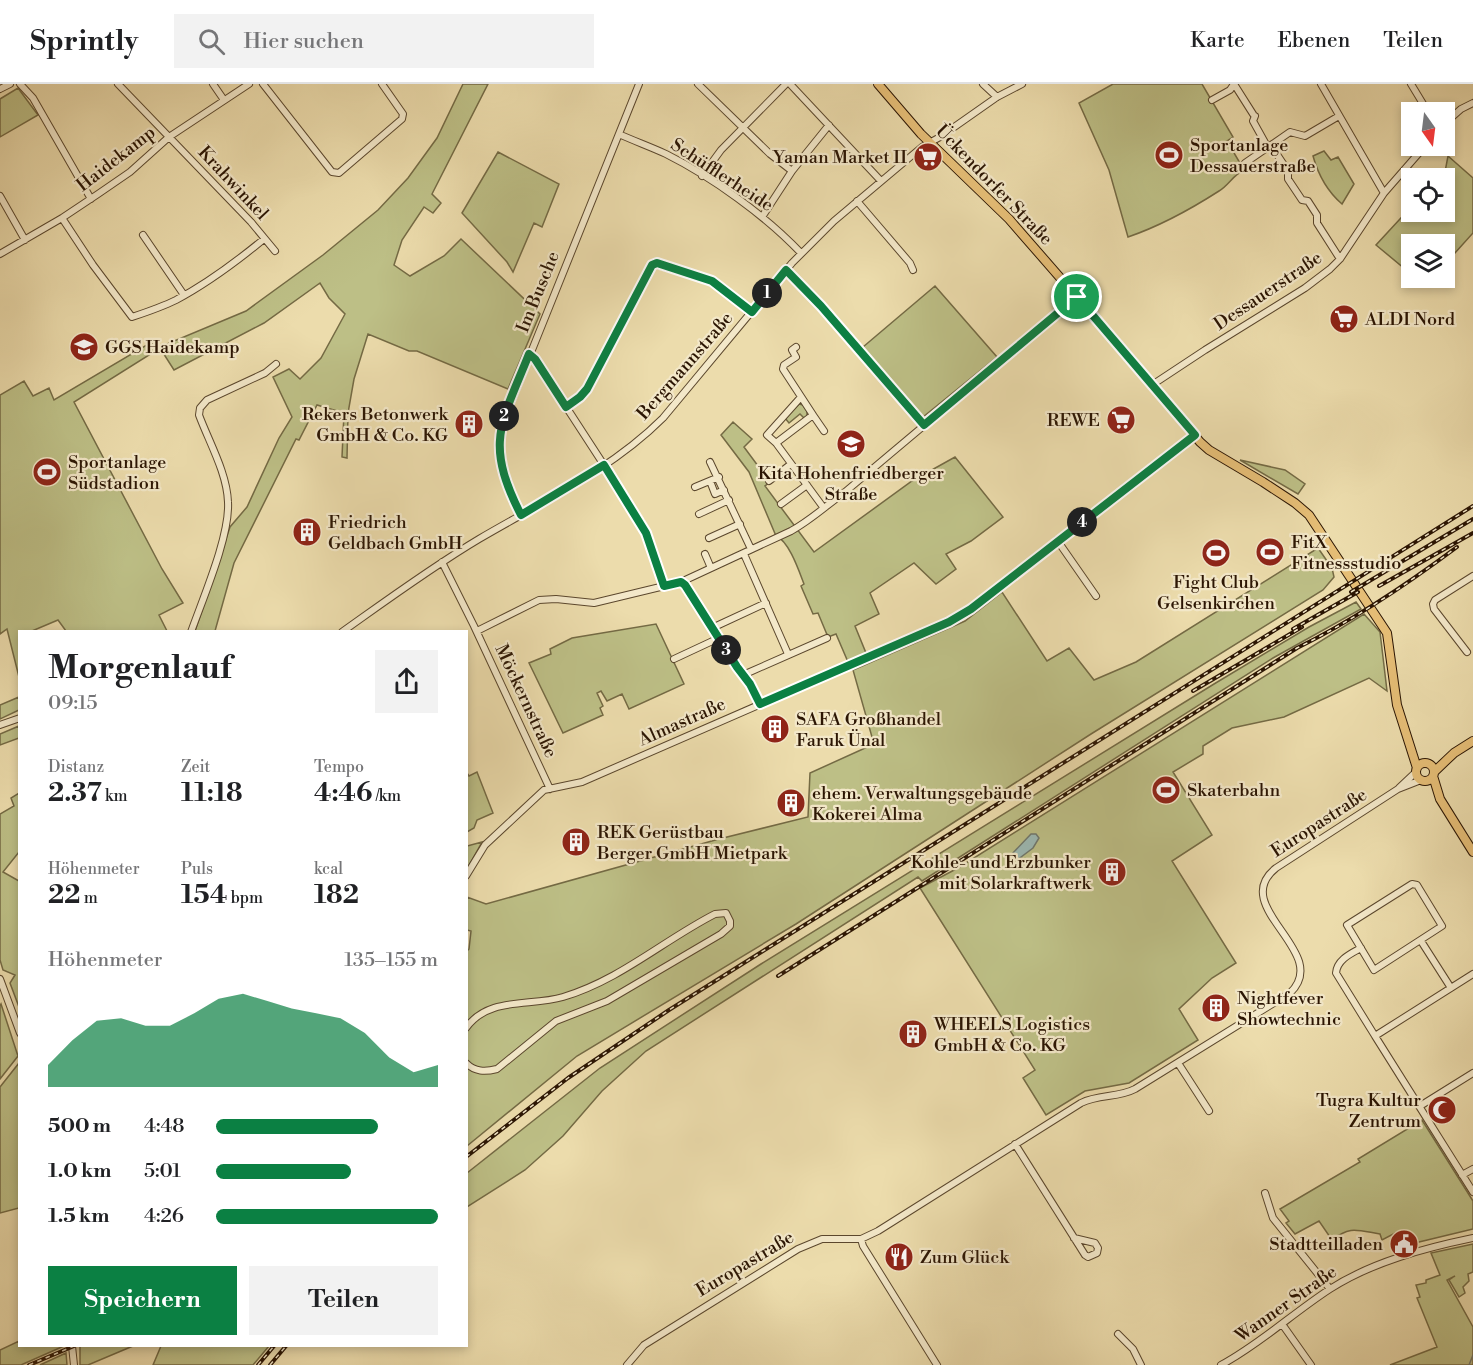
<!DOCTYPE html>
<html lang="de">
<head>
<meta charset="utf-8">
<style>
  body { margin:0; font-family:"Libre Bodoni",serif; background:#f2f2f2; color:#202124; height:100vh; display:flex; flex-direction:column; font-size:22px; white-space:nowrap }
  * { box-sizing:border-box; margin:0 }
  p { font-size:20px; color:#757577 }
  .icon { flex:none; width:33px; height:33px; fill:none; stroke:currentColor; stroke-width:2; stroke-linecap:round; stroke-linejoin:round }
  .map { position:relative; flex:1; overflow:hidden }
  .side { position:absolute; left:18px; top:546px; width:450px; height:717px; display:flex; flex-direction:column; background:#fff; border-radius:0px; box-shadow:0 3px 9px #0003 }
  .side>* { flex:none }
  .needle { width:39px; rotate:166deg }
  .tools { position:absolute; left:1401px; top:18px; display:grid; gap:12px }
  .tools a { display:grid; place-items:center; width:54px; height:54px; border-radius:0px; background:#fff; box-shadow:0 3px 9px #0003; font-size:30px }
  .pin { position:absolute; display:grid; place-items:center; width:51px; height:51px; color:#fff; margin:-26px; border:3px solid #fff; border-radius:50%; box-shadow:0 2px 6px #0007 }
  .km { position:absolute; width:30px; height:30px; margin:-15px; border-radius:50%; background:#222; color:#fff; font-size:16px; line-height:30px; text-align:center }
  .round { display:grid; place-items:center; flex:none; width:63px; height:63px; border-radius:0px; background:#f2f2f2 }
  .overview { display:flex; align-items:center; justify-content:space-between; height:102px; padding:0 30px }
  h1 { font-size:33px; font-weight:700; line-height:45px }
  .metrics { display:grid; grid-template-columns:repeat(3,1fr); gap:9px; height:102px; padding:6px 30px }
  .metrics div { display:grid; align-content:center }
  .metrics b { font-size:26px; font-weight:700 }
  .metrics small { font-size:16px; font-weight:400 }
  .metrics p { font-size:16px }
  .chart { height:168px; padding:12px 30px }
  .chart p { display:flex; justify-content:space-between }
  .chart svg { width:100%; height:108px; margin-top:6px; fill:#0b8043; opacity:.7 }
  .primary-button { display:flex; gap:12px; margin-top:auto; padding:12px 30px }
  .primary-button a { flex:1; height:69px; border-radius:0px; background:#0b8043; color:#fff; font-size:24px; font-weight:700; line-height:69px; text-align:center }
  .primary-button a+a { background:#f2f2f2; color:#202124 }
  ul { padding:0 30px; list-style:none; font-size:20px }
  li { display:grid; grid-template-columns:96px 72px 1fr; align-items:center; height:45px }
  li i { height:15px; border-radius:8px; background:#0b8043 }
  header { display:flex; align-items:center; gap:36px; box-sizing:border-box; height:84px; padding:0 30px; background:#fff; border-bottom:2px solid #e0e0e0 }
  header strong { font-size:28px }
  nav { display:flex; gap:33px; margin-inline-start:auto; font-size:21px }
  .search { width:420px; height:54px; background:#f2f2f2; display:flex; align-items:center; gap:15px; box-sizing:border-box; padding:0 21px; border-radius:0px; color:#757577; font-size:22px }
  .map>svg:first-child { display:block }
  .green { fill:#bdbf86; stroke:#746a44; stroke-width:1.5 }
  .water { fill:#9cb9b4; stroke:#6f776d; stroke-width:1.5 }
  .lines { fill:none; stroke-linecap:round; stroke-linejoin:round }
  .stream { stroke:#6f776d; stroke-width:1.5 }
  .minor-casing { stroke:#5b472d; stroke-width:8 }
  .major-casing { stroke:#2b1503; stroke-width:10 }
  .minor { stroke:#f3e8c9; stroke-width:6 }
  .major { stroke:#e6be76; stroke-width:8 }
  .rail-casing { stroke:#2b1503; stroke-width:4 }
  .rail { stroke:#f3e8c9; stroke-width:1.5; stroke-dasharray:4.5; stroke-linecap:butt }
  .route-casing { stroke:#fff; stroke-width:12 }
  .route { stroke:#0b8043; stroke-width:8 }
  .labels { text-anchor:middle; dominant-baseline:central; stroke-width:4.5; stroke-linejoin:round; paint-order:stroke }
  .poi-label { font-size:18px; fill:#2b1503; stroke:#f3e8c9; text-anchor:start }
  .street-label { font-size:18px; fill:#2b1503; stroke:#f3e8c9 }
</style>
</head>
<body>
<header>
<strong>Sprintly</strong>
<div class="search"><svg class="icon" aria-label="search" viewBox="0 0 24 24"><circle cx="10" cy="10" r="6"/><path d="M15 15l6 6"/></svg>Hier suchen</div>
<nav><a>Karte</a><a>Ebenen</a><a>Teilen</a></nav>
</header>
<div class="map">
<svg width="1473" height="1281" viewBox="0 0 1473 1281">
  <rect width="100%" height="100%" fill="#ecdcac"/>
  <filter id="stains"><feTurbulence type="fractalNoise" baseFrequency=".00333" numOctaves="4"/><feColorMatrix values="0 0 0 0 .2 0 0 0 0 .09 0 0 0 0 .02 0 0 0 .5 -.17"/></filter>
  <radialGradient id="worn" r=".72"><stop offset=".6" stop-color="#630" stop-opacity="0"/><stop offset="1" stop-color="#630" stop-opacity=".3"/></radialGradient>
  <path class="green" d="M 463,0 L 488,0 L 432,110 L 441,119 L 433,129 L 424,123 L 402,156 L 394,181 L 410,192 L 444,172 L 461,155 L 540,230 L 508,305 L 417,267 L 409,267 L 368,250 L 354,295 L 348,329 L 347,374 L 342,373 L 344,329 L 317,321 L 299,356 L 296,355 L 234,479 L 215,547 L 195,547 L 230,443 L 247,423 L 279,354 L 292,333 L 273,293 L 289,285 L 300,295 L 321,274 L 345,230 L 329,214 L 320,199 L 264,239 L 174,286 L 160,264 L 74,318 L 162,485 L 183,519 L 159,531 L 167,547 L 66,547 L 58,536 L 32,547 L 20,548 L 19,593 L 7,545 L 0,550 L 0,311 L 24,297 L 33,312 L 49,304 L 54,316 L 150,259 L 160,263 L 246,227 L 323,171 L 378,126 L 408,94 L 437,54 Z
    M 1113,0 L 1202,0 L 1233,53 L 1227,57 L 1244,86 C 1233,91 1229,101 1219,107 C 1191,125 1160,142 1128,153 L 1109,86 L 1079,19 Z
    M 18,4 L 38,31 L 0,53 L 0,15 Z
    M 1324,67 L 1331,76 L 1338,73 L 1354,100 L 1342,120 C 1328,108 1318,90 1313,72 Z
    M 498,68 L 559,100 L 542,143 L 534,139 L 513,188 L 507,178 L 462,129 Z
    M 1448,72 L 1473,94 L 1473,149 L 1445,180 L 1444,160 L 1412,160 L 1411,190 L 1376,161 L 1411,123 L 1412,128 L 1444,128 L 1444,94 L 1439,94 L 1445,88 Z
    M 935,202 L 997,273 L 923,333 L 863,263 Z
    M 799,320 L 803,321 L 807,327 L 807,332 L 804,334 L 800,330 L 789,339 L 785,334 Z
    M 733,338 L 752,355 L 744,363 L 770,398 L 765,402 L 814,468 L 912,397 L 955,373 L 1003,433 L 971,457 L 946,470 L 956,485 L 936,500 L 914,479 L 870,509 L 879,530 L 855,542 L 866,569 L 848,578 L 836,550 L 828,553 L 818,529 L 813,530 L 801,502 L 804,500 C 799,487 789,457 776,452 L 749,388 L 721,351 Z
    M 1240,376 L 1285,386 L 1305,400 L 1298,410 Z
    M 1318,464 L 1332,484 L 1334,493 L 1323,506 L 1091,650 L 796,840 L 577,972 L 467,1062 L 466,868 L 469,865 L 471,847 L 467,846 L 467,813 L 486,820 L 719,755 L 808,733 L 810,689 L 874,660 L 853,586 L 965,537 L 1002,508 L 1047,577 L 1069,564 L 1094,596 L 1136,578 Z
    M 1356,518 L 1361,525 L 1273,574 L 922,797 L 918,793 L 646,967 L 602,1007 L 563,1052 L 525,1086 L 467,1123 L 467,1089 L 600,984 L 761,880 L 1214,600 L 1309,543 Z
    M 1364,530 L 1380,548 L 1387,607 L 1369,594 L 1284,633 L 1232,644 L 1203,662 L 1203,670 L 1173,688 L 1212,751 L 1172,777 L 1236,879 L 1212,894 L 1179,925 L 1198,956 L 1129,999 L 1085,1007 L 1046,1031 L 1023,994 L 1035,986 L 920,804 L 958,784 Z
    M 656,540 L 684,600 L 629,625 L 622,610 L 607,617 L 601,607 L 597,609 L 603,622 L 600,624 L 603,631 L 563,649 L 529,579 L 551,570 L 550,565 L 572,554 Z
    M 19,613 L 19,626 L 0,635 L 0,621 Z
    M 19,642 L 19,654 L 0,661 L 0,650 Z
    M 477,688 L 493,729 L 477,736 L 474,744 L 467,748 L 467,689 L 469,692 Z
    M 19,709 L 19,768 L 3,788 L 19,797 L 19,923 L 10,899 L 15,891 L 3,886 L 0,876 L 0,730 L 14,722 L 11,714 Z
    M 482,758 L 467,785 L 467,762 Z
    M 1,920 L 18,972 L 0,995 L 0,922 Z
    M 19,979 L 19,1124 L 0,1129 L 0,1003 Z
    M 1422,1036 L 1473,1117 L 1473,1145 L 1419,1158 L 1408,1162 L 1399,1147 L 1382,1156 L 1380,1150 C 1356,1146 1350,1142 1332,1156 L 1319,1137 L 1295,1150 L 1286,1139 L 1289,1137 L 1280,1125 L 1360,1078 L 1358,1075 Z
    M 1473,1160 L 1473,1188 L 1468,1190 L 1469,1197 L 1463,1203 L 1465,1209 L 1459,1213 L 1449,1196 L 1455,1192 L 1447,1196 L 1473,1243 L 1473,1281 L 1390,1281 L 1437,1263 L 1417,1214 L 1420,1213 L 1416,1201 L 1426,1199 L 1426,1196 L 1440,1191 L 1431,1169 Z
    M 19,1257 L 20,1262 L 64,1262 L 21,1281 L 0,1281 L 0,1266 Z
    M 80,1262 L 133,1262 L 88,1281 L 80,1281 Z
    M 161,1262 L 269,1262 L 253,1281 L 153,1281 Z
    M 66,1269 L 67,1281 L 40,1281 Z"/>
  <path class="water" d="M 1031,750 L 1036,750 L 1039,754 L 1033,764 L 1017,776 L 1010,775 L 1010,772 Z"/>
  <g class="lines">
    <path class="stream" d="M 1469,1281 L 1473,1271"/>
    <g class="minor-casing">
      <path id="minor" d="M 20,0 L 33,14 L 91,115
        M 118,0 L 251,138 L 275,167
        M 213,0 L 224,16
        M 263,0 L 332,88 L 339,89 L 402,35 L 403,30 L 382,0
        M 698,0 L 770,70 L 792,87
        M 790,0 L 881,97
        M 983,0 L 997,13
        M 1234,0 L 1253,30
        M 1321,0 L 1384,109
        M 1411,0 L 1428,28
        M 0,5 L 10,0
        M 1212,16 L 1230,6 L 1234,0
        M 1255,32 L 1253,37 L 1268,64 L 1276,69 L 1288,87 L 1288,95 L 1302,116 L 1308,117 L 1317,131 L 1317,139 L 1340,175
        M 1444,40 L 1461,25 L 1473,19
        M 619,50 C 634,57 651,63 666,70 C 712,93 766,132 801,169
        M 1245,79 L 1290,48 L 1305,52 L 1339,32
        M 702,92 L 721,66 L 786,0
        M 0,112 L 25,156
        M 857,117 L 910,179 L 913,186
        M 762,133 L 792,87 L 829,41
        M 62,134 L 93,181 L 132,233 C 147,228 162,223 176,216 C 208,199 236,178 264,155
        M 143,151 L 184,211
        M 0,170 L 62,134 L 98,110 L 130,88 L 169,53 L 249,0
        M 786,186 L 821,222 L 924,341
        M 529,270 L 535,275 L 641,438 L 651,460 L 664,502
        M 1152,301 L 1205,266 L 1305,204 L 1330,185 L 1340,175 L 1384,109 L 1425,62
        M 801,313 L 767,351 L 776,359 L 823,423
        M 566,323 L 580,313 L 587,305 L 654,180 L 712,197 L 752,228
        M 813,331 L 824,347
        M 776,359 L 813,331 L 783,285 L 784,281 L 796,273 L 792,266 L 796,263
        M 710,378 L 751,465
        M 710,397 L 715,410 L 724,406
        M 769,397 L 791,380
        M 695,403 L 719,393
        M 781,420 L 807,401
        M 699,430 L 729,416
        M 521,431 C 507,403 495,375 501,343 L 639,0
        M 709,454 L 740,440
        M 1057,456 L 1096,512
        M 705,470 L 711,484
        M 744,470 L 788,570
        M 442,478 L 474,542 L 550,705
        M 681,498 L 791,447 C 811,436 827,421 845,408 L 1077,213
        M 712,544 L 766,519
        M 477,547 L 539,516 L 556,515 L 594,519 L 681,498 L 750,600 L 760,620
        M 191,548 C 203,514 230,452 228,418 C 227,389 209,358 199,331 L 200,324 L 207,316 L 265,289 L 276,280
        M 342,548 C 387,516 432,483 479,455 C 542,418 611,386 663,334 L 792,179 L 834,137 L 922,63 L 940,53 L 997,13 L 1022,0
        M 1467,568 L 1434,525 L 1433,520 L 1435,516 L 1473,492
        M 674,575 L 719,554
        M 743,591 L 827,554
        M 0,641 L 20,634
        M 1399,704 L 1416,688
        M 466,792 L 485,761 L 544,706 L 582,698 L 949,538 L 971,525 L 1195,351
        M 1412,800 L 1417,801 L 1442,842 L 1374,886 L 1347,841 Z
        M 1421,857 L 1451,904
        M 1361,864 C 1350,870 1337,876 1336,889 L 1375,952 L 1473,890
        M 0,895 L 20,949
        M 466,944 C 489,912 530,923 563,913 C 620,896 664,856 715,830 L 726,829 L 730,837 L 730,842 L 721,850 L 607,917 L 556,937 L 497,985 C 485,988 475,988 466,979
        M 1375,952 L 1473,1108
        M 1178,979 L 1209,1027
        M 1420,1022 L 1473,989
        M 1015,1060 L 1085,1171 L 1088,1173 L 1097,1169 L 1098,1164 L 1095,1159 L 1074,1154
        M 1462,1091 L 1473,1085
        M 1265,1109 L 1273,1134 L 1330,1205
        M 861,1155 L 863,1162 L 937,1281
        M 1282,1240 L 1311,1281
        M 1118,1250 L 1133,1265 L 1141,1281
        M 72,1262 L 74,1281
        M 627,1281 L 644,1261 L 798,1165 L 822,1155 L 861,1155 L 878,1147 L 1081,1019 C 1099,1010 1118,1014 1135,1005 L 1290,909 C 1333,868 1227,823 1276,784 L 1398,705 L 1421,696
        M 1221,1281 C 1260,1260 1293,1229 1330,1205 C 1372,1178 1425,1164 1473,1154"/>
    </g>
    <g class="major-casing">
      <path id="major" d="M 878,0 L 921,50 L 1009,135 L 1130,274 L 1200,358 L 1209,366 L 1263,398 L 1295,419 L 1309,431 L 1387,549 L 1397,621 L 1417,684
        M1416 688a9 9 0 1 1 18 0a9 9 0 1 1-18 0Z
        M 1434,688 L 1454,669 L 1473,657
        M 1433,692 L 1440,715 L 1473,768"/>
    </g>
    <use href="#minor" class="minor"/>
    <use href="#major" class="major"/>
    <g class="rail-casing">
      <path id="rail" d="M 1379,502 L 1473,449
        M 1351,508 L 1473,435
        M 1293,545 L 1358,508
        M 1193,607 L 1302,543
        M 778,892 L 1297,564 C 1354,536 1406,501 1457,463
        M 466,1073 L 568,994 L 669,926 L 1473,422
        M 29,1281 L 74,1262
        M 258,1281 L 274,1262
        M 270,1281 L 286,1262"/>
    </g>
    <use href="#rail" class="rail"/>
  </g>
  <g class="lines">
    <g class="route-casing">
      <path id="route" d="M 657,179 L 712,197 L 752,228 L 786,186 L 821,222 L 924,341 L 1077,213 L 1195,351 L 971,525 L 949,538 L 760,620 L 750,600 L 737,583 L 685,501 L 681,498 L 664,502 L 646,449 L 604,381 L 521,431 C 484,358 501,340 529,270 L 535,275 L 566,323 L 580,313 L 587,305 L 652,181 Z"/>
    </g>
    <use href="#route" class="route"/>
  </g>
  <defs>
    <g id="stadium-disc" transform="scale(1.5)"><circle r="9.5" fill="#8f2418" stroke="#f3e8c9"/><path d="M0-5a6.5 5 0 1 0 0 10a6.5 5 0 1 0 0-10ZM-3.5-1.8h7v3.6h-7Z" fill="#fff"/></g>
    <g id="supermarket-disc" transform="scale(1.5)"><circle r="9.5" fill="#8f2418" stroke="#f3e8c9"/><path d="M-6-5.5h2.5l.6 2H6L4.5 2H-2.5L-4.4-4H-6ZM-1.5 3.2a1.3 1.3 0 1 0 .1 0ZM3 3.2a1.3 1.3 0 1 0 .1 0Z" fill="#fff"/></g>
    <g id="school-disc" transform="scale(1.5)"><circle r="9.5" fill="#8f2418" stroke="#f3e8c9"/><path d="M0-5L7-2L0 1L-7-2ZM-4 1L0 2.5L4 1V4Q0 6-4 4Z" fill="#fff"/></g>
    <g id="building-disc" transform="scale(1.5)"><circle r="9.5" fill="#8f2418" stroke="#f3e8c9"/><path d="M-4-6H4V6H1V3H-1V6H-4ZM-2.5-4.3h1.7v1.8h-1.7ZM.8-4.3h1.7v1.8H.8ZM-2.5-1h1.7V.8h-1.7ZM.8-1h1.7V.8H.8Z" fill="#fff"/></g>
    <g id="mosque-disc" transform="scale(1.5)"><circle r="9.5" fill="#8f2418" stroke="#f3e8c9"/><path d="M3.5-4.9A6 6 0 1 0 3.5 4.9A5 5 0 1 1 3.5-4.9Z" fill="#fff"/></g>
    <g id="civic-disc" transform="scale(1.5)"><circle r="9.5" fill="#8f2418" stroke="#f3e8c9"/><path d="M-.6-6.5H3V-4.5H.6V-3L4-1V1h2V6H-6V1h2V-1L-.6-3ZM-1.2 2.5V6h2.4V2.5Z" fill="#fff"/></g>
    <g id="restaurant-disc" transform="scale(1.5)"><circle r="9.5" fill="#8f2418" stroke="#f3e8c9"/><path d="M-5-6h1v4h1v-4h1v4h1v-4h1v5L-1.5 .5V6h-2V.5L-5-1ZM5-6V6H3V1.5H1.5Q1.5-4 5-6Z" fill="#fff"/></g>
  </defs>
  <g fill-rule="evenodd">
    <use href="#stadium-disc" x="1169" y="71"/>
    <use href="#supermarket-disc" x="928" y="73"/>
    <use href="#supermarket-disc" x="1344" y="235"/>
    <use href="#school-disc" x="84" y="263"/>
    <use href="#supermarket-disc" x="1121" y="336"/>
    <use href="#building-disc" x="469" y="340"/>
    <use href="#school-disc" x="851" y="360"/>
    <use href="#stadium-disc" x="47" y="388"/>
    <use href="#building-disc" x="307" y="448"/>
    <use href="#stadium-disc" x="1270" y="468"/>
    <use href="#stadium-disc" x="1216" y="469"/>
    <use href="#building-disc" x="775" y="645"/>
    <use href="#stadium-disc" x="1166" y="706"/>
    <use href="#building-disc" x="791" y="719"/>
    <use href="#building-disc" x="576" y="758"/>
    <use href="#building-disc" x="1112" y="788"/>
    <use href="#building-disc" x="1216" y="924"/>
    <use href="#building-disc" x="913" y="950"/>
    <use href="#mosque-disc" x="1442" y="1026"/>
    <use href="#civic-disc" x="1404" y="1160"/>
    <use href="#restaurant-disc" x="899" y="1173"/>
  </g>
  <g class="labels">
    <g class="poi-label">
      <text x="1190" y="61">Sportanlage<tspan x="1190" dy="21">Dessauerstraße</tspan></text>
      <text x="907" y="73" text-anchor="end">Yaman Market II</text>
      <text x="1365" y="235">ALDI Nord</text>
      <text x="105" y="263">GGS Haidekamp</text>
      <text x="448" y="330" text-anchor="end">Rekers Betonwerk<tspan x="448" dy="21">GmbH &amp; Co. KG</tspan></text>
      <text x="1100" y="336" text-anchor="end">REWE</text>
      <text x="68" y="378">Sportanlage<tspan x="68" dy="21">Südstadion</tspan></text>
      <text x="851" y="389" text-anchor="middle">Kita Hohenfriedberger<tspan x="851" dy="21">Straße</tspan></text>
      <text x="328" y="438">Friedrich<tspan x="328" dy="21">Geldbach GmbH</tspan></text>
      <text x="1291" y="458">FitX<tspan x="1291" dy="21">Fitnessstudio</tspan></text>
      <text x="1216" y="498" text-anchor="middle">Fight Club<tspan x="1216" dy="21">Gelsenkirchen</tspan></text>
      <text x="796" y="635">SAFA Großhandel<tspan x="796" dy="21">Faruk Ünal</tspan></text>
      <text x="1187" y="706">Skaterbahn</text>
      <text x="812" y="709">ehem. Verwaltungsgebäude<tspan x="812" dy="21">Kokerei Alma</tspan></text>
      <text x="597" y="748">REK Gerüstbau<tspan x="597" dy="21">Berger GmbH Mietpark</tspan></text>
      <text x="1091" y="778" text-anchor="end">Kohle- und Erzbunker<tspan x="1091" dy="21">mit Solarkraftwerk</tspan></text>
      <text x="1237" y="914">Nightfever<tspan x="1237" dy="21">Showtechnic</tspan></text>
      <text x="934" y="940">WHEELS Logistics<tspan x="934" dy="21">GmbH &amp; Co. KG</tspan></text>
      <text x="1421" y="1016" text-anchor="end">Tugra Kultur<tspan x="1421" dy="21">Zentrum</tspan></text>
      <text x="1383" y="1160" text-anchor="end">Stadtteilladen</text>
      <text x="920" y="1173">Zum Glück</text>
    </g>
    <g class="street-label">
      <text transform="translate(116 75) rotate(-38)">Haidekamp</text>
      <text transform="translate(722 91) rotate(33)">Schüfflerheide</text>
      <text transform="translate(233 99) rotate(47)">Krahwinkel</text>
      <text transform="translate(994 101) rotate(46)">Ückendorfer Straße</text>
      <text transform="translate(1268 207) rotate(-34)">Dessauerstraße</text>
      <text transform="translate(538 208) rotate(-68)">Im Busche</text>
      <text transform="translate(685 282) rotate(-49)">Bergmannstraße</text>
      <text transform="translate(526 617) rotate(65)">Möckernstraße</text>
      <text transform="translate(682 638) rotate(-24)">Almastraße</text>
      <text transform="translate(1319 739) rotate(-33)">Europastraße</text>
      <text transform="translate(745 1180) rotate(-31)">Europastraße</text>
      <text transform="translate(1286 1220) rotate(-35)">Wanner Straße</text>
    </g>
  </g>
  <rect width="100%" height="100%" filter="url(#stains)"/>
  <rect width="100%" height="100%" fill="url(#worn)"/>
</svg>
<div class="tools">
<a><svg class="needle" viewBox="-14 -14 28 28"><path d="M0-13l5 13h-10z" fill="#e53935"/><path d="M0 13l5-13h-10z" fill="#757577"/></svg></a>
<a><svg class="icon" aria-label="locate" viewBox="0 0 24 24"><circle cx="12" cy="12" r="6"/><path d="M12 2v4M12 18v4M2 12h4M18 12h4"/></svg></a>
<a><svg class="icon" aria-label="layers" viewBox="0 0 24 24"><path d="M12 4l9 5-9 5-9-5zM3 14l9 5 9-5"/></svg></a>
</div>
<div class="pin" style="left:1077px;top:213px;background:#1e9e55"><svg class="icon" aria-label="arrive" viewBox="0 0 24 24"><path d="M6 21V4h12l-3 4 3 4H6"/></svg></div>
<b class="km" style="left:767px;top:209px">1</b>
<b class="km" style="left:504px;top:332px">2</b>
<b class="km" style="left:726px;top:566px">3</b>
<b class="km" style="left:1082px;top:438px">4</b>
<section class="side">
<div class="overview"><div><h1>Morgenlauf</h1><p>09:15</p></div><a class="round"><svg class="icon" aria-label="share" viewBox="0 0 24 24"><path d="M12 15V3M7 8l5-5 5 5M5 13v7h14v-7"/></svg></a></div>
<div class="metrics">
<div><p>Distanz</p><b>2.37<small> km</small></b></div>
<div><p>Zeit</p><b>11:18</b></div>
<div><p>Tempo</p><b>4:46<small> /km</small></b></div>
</div>
<div class="metrics">
<div><p>Höhenmeter</p><b>22<small> m</small></b></div>
<div><p>Puls</p><b>154<small> bpm</small></b></div>
<div><p>kcal</p><b>182</b></div>
</div>
<div class="chart"><p><span>Höhenmeter</span>135–155 m</p>
<svg viewBox="0 0 160 44" preserveAspectRatio="none"><path d="M0 44V35L10 25L20 17L30 16L40 19L50 19L60 14L70 8L80 6L90 9L100 12L110 14L120 16L130 22L140 32L150 38L160 35V44z"/></svg>
</div>
<ul>
<li><b>500 m</b>4:48<i style="width:73%"></i></li>
<li><b>1.0 km</b>5:01<i style="width:61%"></i></li>
<li><b>1.5 km</b>4:26<i style="width:100%"></i></li>
</ul>
<div class="primary-button"><a>Speichern</a><a>Teilen</a></div>
</section>
</div>
</body>
</html>
